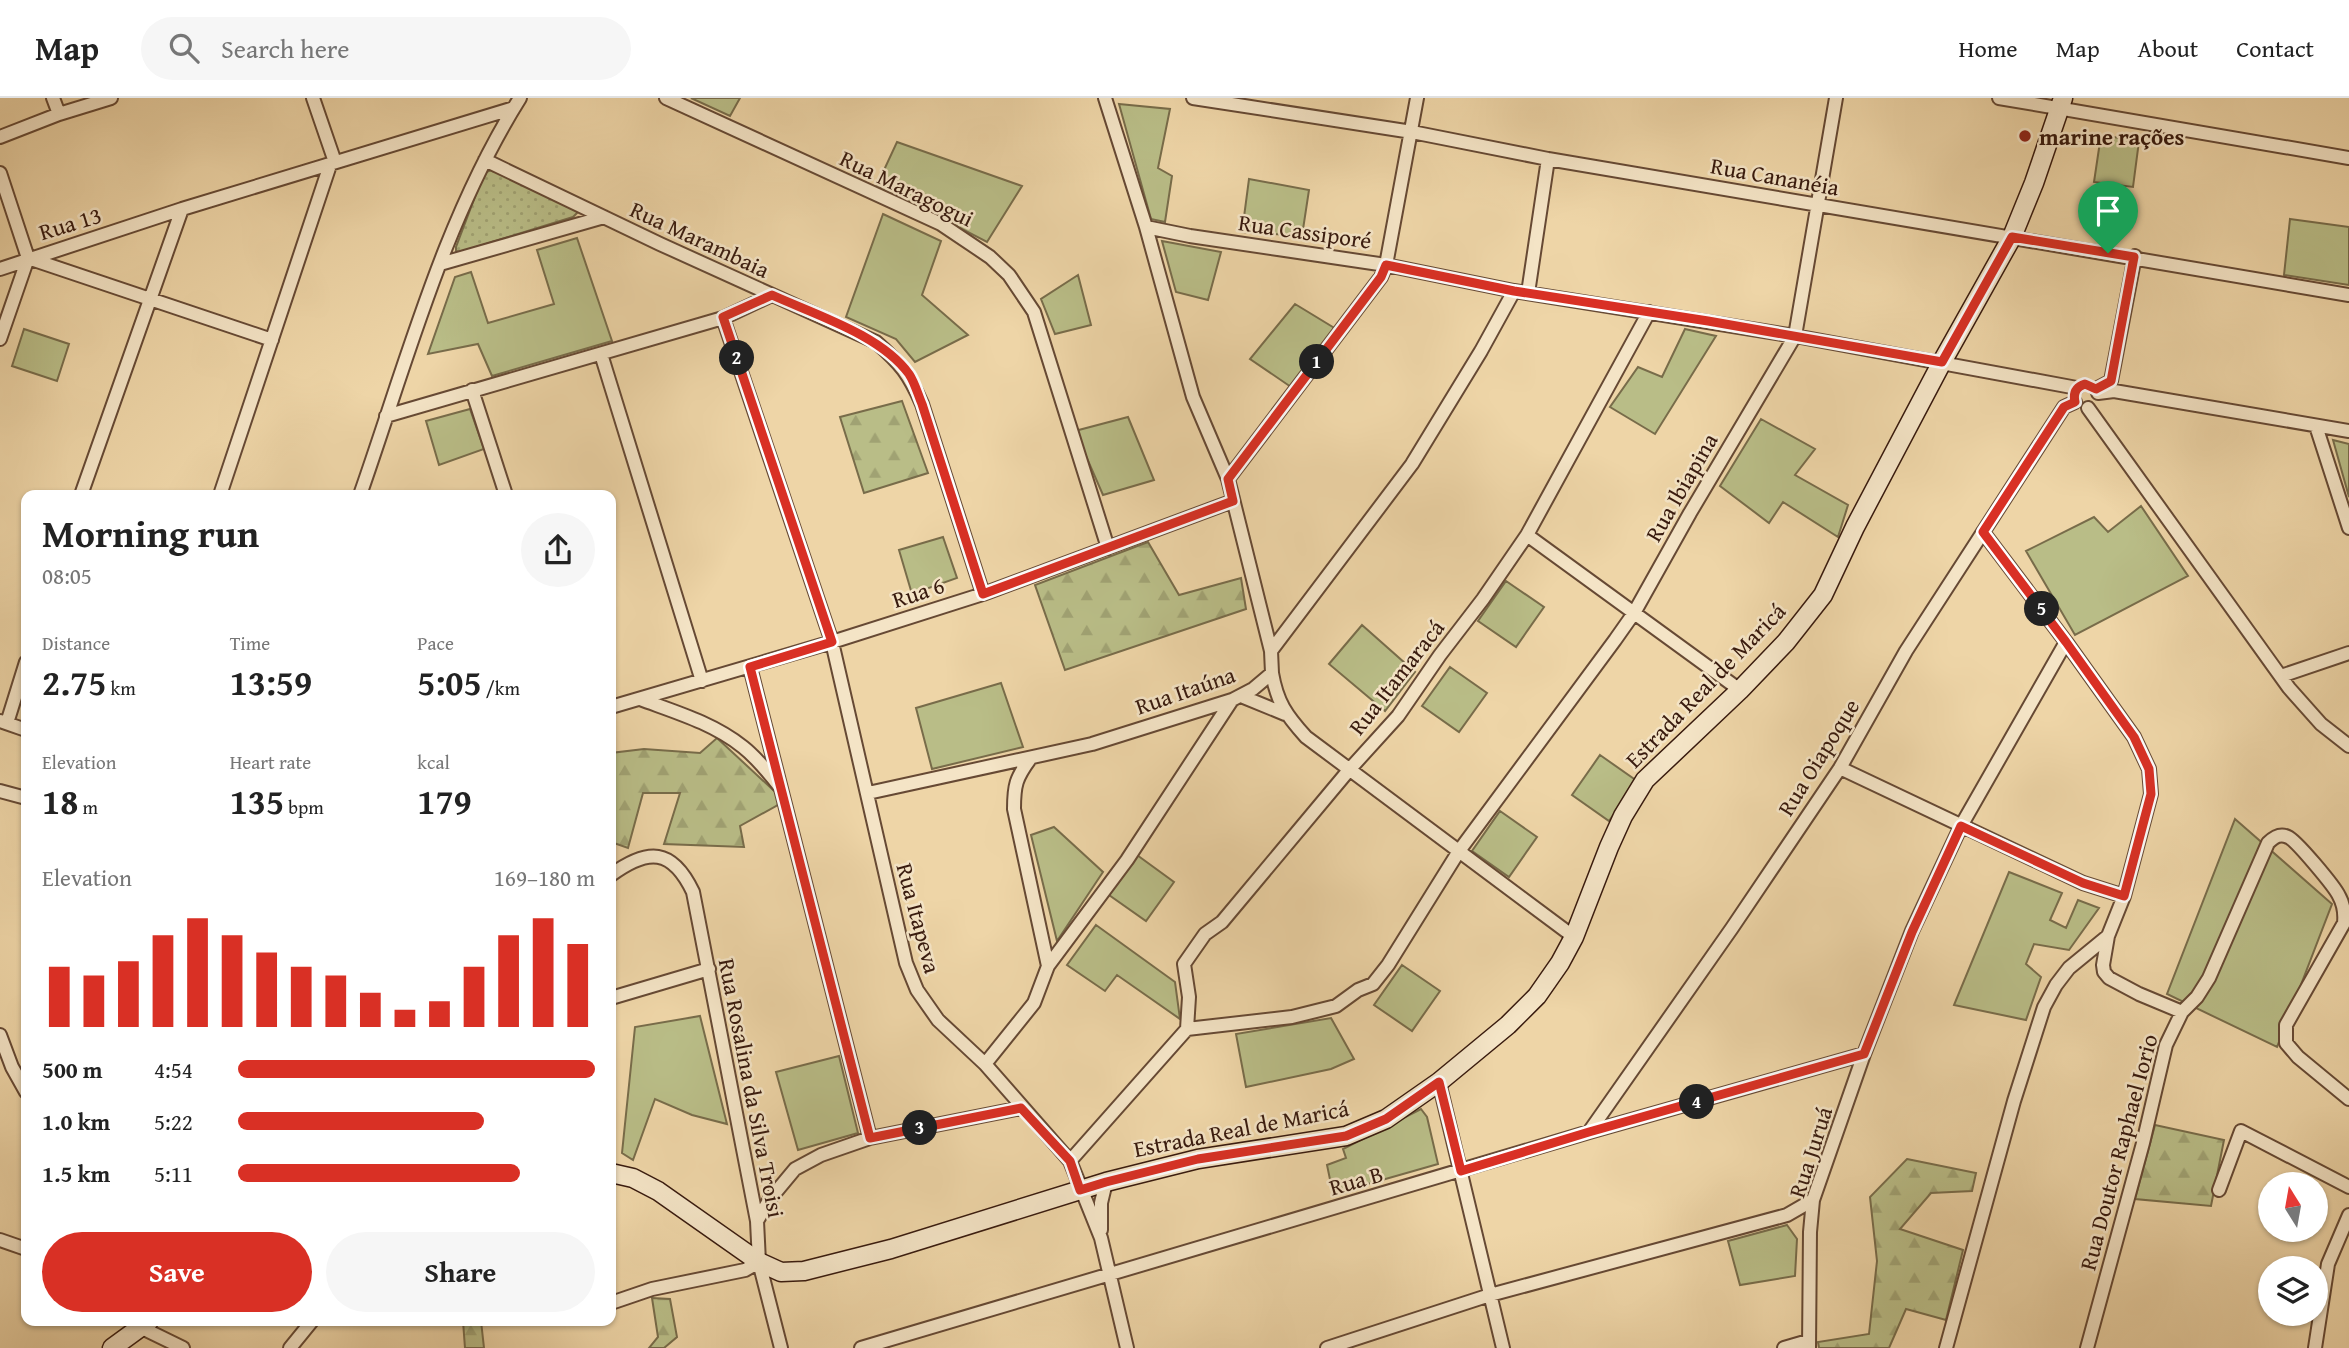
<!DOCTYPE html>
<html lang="en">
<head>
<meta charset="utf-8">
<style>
  body { margin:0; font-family:"Gentium Book Plus",serif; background:#f6f6f6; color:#222; height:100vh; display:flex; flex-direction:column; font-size:26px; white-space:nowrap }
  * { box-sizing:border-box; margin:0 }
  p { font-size:23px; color:#767676 }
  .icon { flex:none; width:38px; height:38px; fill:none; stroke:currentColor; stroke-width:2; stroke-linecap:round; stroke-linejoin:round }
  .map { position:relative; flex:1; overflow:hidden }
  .panel { position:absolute; left:21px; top:392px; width:595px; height:836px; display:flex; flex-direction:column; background:#fff; border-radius:14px; box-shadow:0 2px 5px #0004 }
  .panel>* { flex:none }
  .needle { width:46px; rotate:349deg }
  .fabs { position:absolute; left:2258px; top:1074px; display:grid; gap:14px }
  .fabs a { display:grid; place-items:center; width:70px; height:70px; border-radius:50%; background:#fff; box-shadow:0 2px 5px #0004; font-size:35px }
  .pin { position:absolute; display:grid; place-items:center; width:60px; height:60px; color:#fff; margin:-72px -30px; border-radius:50% 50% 50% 0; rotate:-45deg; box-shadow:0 0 7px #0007 }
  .pin .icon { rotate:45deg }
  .km { position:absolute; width:35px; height:35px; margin:-18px; border-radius:50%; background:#222; color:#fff; font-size:19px; line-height:35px; text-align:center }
  .round { display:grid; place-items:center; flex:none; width:74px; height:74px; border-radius:37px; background:#f6f6f6 }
  .overview { display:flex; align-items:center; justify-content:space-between; height:119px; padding:0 21px }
  h1 { font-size:38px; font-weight:700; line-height:52px }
  .figures { display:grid; grid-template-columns:repeat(3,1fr); gap:10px; height:119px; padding:7px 21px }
  .figures div { display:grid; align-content:center }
  .figures b { font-size:35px; font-weight:700 }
  .figures small { font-size:19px; font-weight:400 }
  .figures p { font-size:19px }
  .chart { height:196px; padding:14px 21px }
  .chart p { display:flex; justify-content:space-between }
  .chart svg { width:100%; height:126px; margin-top:7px; stroke:#d93025; stroke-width:6 }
  .action { display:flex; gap:14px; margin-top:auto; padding:14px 21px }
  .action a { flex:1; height:80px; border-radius:42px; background:#d93025; color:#fff; font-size:28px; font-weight:700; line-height:80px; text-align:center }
  .action a+a { background:#f6f6f6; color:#222 }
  ul { padding:0 21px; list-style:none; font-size:23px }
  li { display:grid; grid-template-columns:112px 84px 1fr; align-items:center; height:52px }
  li i { height:18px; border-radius:9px; background:#d93025 }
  header { display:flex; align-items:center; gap:42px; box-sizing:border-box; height:98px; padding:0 35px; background:#fff; border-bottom:2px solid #e0e0e0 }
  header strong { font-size:33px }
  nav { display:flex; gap:38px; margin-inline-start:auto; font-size:24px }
  .search { width:490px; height:63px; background:#f6f6f6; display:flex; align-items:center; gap:18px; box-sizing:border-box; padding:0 24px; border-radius:38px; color:#767676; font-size:26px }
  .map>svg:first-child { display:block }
  .grass { fill:#b9bd87; stroke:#786c4a; stroke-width:2 }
  .forest { fill:url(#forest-firs); stroke:#786c4a; stroke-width:2 }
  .park { fill:url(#park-dots); stroke:#786c4a; stroke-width:2 }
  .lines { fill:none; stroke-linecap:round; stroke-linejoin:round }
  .minor-casing { stroke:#664934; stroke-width:16 }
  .secondary-casing { stroke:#381a0e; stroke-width:21 }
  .minor { stroke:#f4e4c6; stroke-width:12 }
  .secondary { stroke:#f4e4c6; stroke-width:18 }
  .route-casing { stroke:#fff; stroke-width:14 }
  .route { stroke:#d93025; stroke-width:9 }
  .poi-dot { fill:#8f2418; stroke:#f4e4c6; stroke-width:2.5 }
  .labels { text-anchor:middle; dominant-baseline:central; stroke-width:5; stroke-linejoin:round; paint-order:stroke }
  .poi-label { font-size:23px; font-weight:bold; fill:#381a0e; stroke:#f4e4c6; text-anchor:start }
  .street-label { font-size:23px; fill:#381a0e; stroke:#f4e4c6 }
</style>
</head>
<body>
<header>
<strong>Map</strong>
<div class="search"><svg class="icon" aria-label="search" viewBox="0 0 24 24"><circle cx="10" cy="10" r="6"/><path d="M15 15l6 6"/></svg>Search here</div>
<nav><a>Home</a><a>Map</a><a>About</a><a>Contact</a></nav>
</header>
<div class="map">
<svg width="2349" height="1250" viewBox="0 0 2349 1250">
  <defs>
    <pattern id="forest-firs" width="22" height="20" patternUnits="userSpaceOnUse" patternTransform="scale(1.75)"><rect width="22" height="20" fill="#b9bd87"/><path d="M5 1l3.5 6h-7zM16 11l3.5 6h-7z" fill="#a0a273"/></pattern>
    <pattern id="park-dots" width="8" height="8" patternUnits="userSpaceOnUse" patternTransform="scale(1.75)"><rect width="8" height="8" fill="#b9bd87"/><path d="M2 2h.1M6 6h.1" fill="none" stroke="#a0a273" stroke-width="1.8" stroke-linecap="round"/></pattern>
  </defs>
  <rect width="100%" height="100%" fill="#eed5a7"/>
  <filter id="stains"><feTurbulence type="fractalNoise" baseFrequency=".00286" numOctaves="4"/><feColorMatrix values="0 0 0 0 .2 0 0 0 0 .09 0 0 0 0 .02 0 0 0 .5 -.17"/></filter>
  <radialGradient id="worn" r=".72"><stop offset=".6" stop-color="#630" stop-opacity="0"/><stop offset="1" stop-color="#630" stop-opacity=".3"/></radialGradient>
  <path class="grass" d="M 691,0 L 740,0 L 730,18 Z
    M 1119,6 L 1170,11 L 1158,70 L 1172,78 L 1165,124 L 1151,121 Z
    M 2101,37 L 2139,43 L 2133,89 L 2094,84 Z
    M 897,44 L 1022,88 L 987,144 L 877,87 Z
    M 1249,81 L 1309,92 L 1302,138 L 1242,134 Z
    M 883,116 L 941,143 L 922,197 L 968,237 L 915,264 L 896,241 L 846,219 Z
    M 2290,121 L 2349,129 L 2349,187 L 2284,177 Z
    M 577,140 L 612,243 L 492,278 L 478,246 L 428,256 L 455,179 L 471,174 L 488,225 L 554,206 L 537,152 Z
    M 1162,143 L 1221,154 L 1208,202 L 1176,194 Z
    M 1078,177 L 1091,227 L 1055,236 L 1041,201 Z
    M 1295,206 L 1336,231 L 1291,289 L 1250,261 Z
    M 24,231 L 69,246 L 57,283 L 12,268 Z
    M 1685,231 L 1716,238 L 1655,336 L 1610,309 L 1638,269 L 1662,279 Z
    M 470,311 L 484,351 L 439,367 L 426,323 Z
    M 1128,319 L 1154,382 L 1103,397 L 1075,333 Z
    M 1761,321 L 1815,351 L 1795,377 L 1848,407 L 1838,439 L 1783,404 L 1769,425 L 1720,388 Z
    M 2333,342 L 2349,346 L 2349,399 Z
    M 2141,408 L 2188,478 L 2075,537 L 2026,453 L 2094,419 L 2108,434 Z
    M 943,439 L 957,480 L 912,496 L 899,452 Z
    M 1506,483 L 1544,509 L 1516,549 L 1478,523 Z
    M 1362,527 L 1415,574 L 1385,613 L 1329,566 Z
    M 1450,569 L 1487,595 L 1459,634 L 1422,608 Z
    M 1001,585 L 1023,649 L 932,671 L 916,610 Z
    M 1600,657 L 1637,683 L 1609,723 L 1572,697 Z
    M 1500,713 L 1537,739 L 1509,779 L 1472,753 Z
    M 2235,721 L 2332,806 L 2277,949 L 2167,896 Z
    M 1054,729 L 1103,774 L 1057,843 L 1031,737 Z
    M 1137,757 L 1174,784 L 1146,823 L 1109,797 Z
    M 2009,774 L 2062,795 L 2050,822 L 2066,830 L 2078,802 L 2099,810 L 2069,852 L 2034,846 L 2026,866 L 2041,879 L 2026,922 L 1954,907 Z
    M 1096,827 L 1175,884 L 1180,921 L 1117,877 L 1105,893 L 1067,867 Z
    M 1402,867 L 1440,893 L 1412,933 L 1374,907 Z
    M 700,918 L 727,1026 L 692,1017 L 655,1001 L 633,1062 L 622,1055 L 635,929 Z
    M 1331,920 L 1354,961 L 1331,971 L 1246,989 L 1236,936 Z
    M 839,958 L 858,1035 L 798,1052 L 776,974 Z
    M 1421,1011 L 1427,1019 L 1438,1066 L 1333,1096 L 1327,1067 L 1346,1060 L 1343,1051 Z
    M 1787,1127 L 1797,1141 L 1795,1178 L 1740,1187 L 1728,1143 Z"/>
  <path class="forest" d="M 902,303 L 928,375 L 864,395 L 840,319 Z
    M 1148,444 L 1179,497 L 1241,480 L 1246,511 L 1065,572 L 1035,487 Z
    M 717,640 L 785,703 L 740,728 L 744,749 L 664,746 L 680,695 L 643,695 L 628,750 L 611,744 L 611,655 L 644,651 L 700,655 Z
    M 2155,1027 L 2224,1042 L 2211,1108 L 2135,1101 Z
    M 1907,1061 L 1976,1075 L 1972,1093 L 1931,1095 L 1900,1131 L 1963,1152 L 1946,1222 L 1906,1211 L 1889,1250 L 1819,1250 L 1818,1244 L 1869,1236 L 1877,1163 L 1870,1099 Z
    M 652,1200 L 670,1201 L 677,1239 L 664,1250 L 649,1250 L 658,1239 Z
    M 463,1223 L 481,1223 L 484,1250 L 465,1250 Z"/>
  <path class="park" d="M 496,70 L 578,110 L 577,115 L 573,119 L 460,154 L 456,153 L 456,149 L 484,75 Z"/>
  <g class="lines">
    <g class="minor-casing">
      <path id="minor" d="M 53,0 L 59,16
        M 313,0 L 335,64
        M 666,0 L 941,126 L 990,159 L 1009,177 L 1034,214 L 1108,450
        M 1105,0 L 1146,129 L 1193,299 L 1228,381
        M 1193,0 L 1412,34 L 1548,61 L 2349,197
        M 1999,0 L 2349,60
        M 0,39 L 59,16 L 111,0
        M 485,62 L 660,146 L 876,244 C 901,266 909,276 922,306 L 983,496
        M 0,75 L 28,160
        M 1146,129 L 1190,138 L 1386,167 L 1514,193 L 1795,238 L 2077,290
        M 28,160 L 272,242
        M 440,166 L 604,119
        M 0,171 L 182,111 L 514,10
        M 1528,195 L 1548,61
        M 723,220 L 832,544 L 906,865 L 917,892 L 938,922 L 985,966 L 1070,1063 L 1101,1140 L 1127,1250
        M 0,241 L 28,160
        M 601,256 L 702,583
        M 2096,291 L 2111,283 L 2135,158
        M 472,292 L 506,397
        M 2098,295 L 2114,293 L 2349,333
        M 2088,310 L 2289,590 L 2321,626 L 2349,648
        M 386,318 L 723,220 L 772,197
        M 2316,328 L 2349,430
        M 81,397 L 182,111
        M 220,397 L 330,67
        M 360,397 C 407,263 444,121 520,0
        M 1983,434 L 2066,544 L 2134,639 L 2149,671 L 2151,696 L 2124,798 L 2108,838 L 2103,867 L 2104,874 L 2109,880 L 2139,896 L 2182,914
        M 1527,437 L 1740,592
        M 1271,553 L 1412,366 L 1481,253 L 1514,193
        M 750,569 L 870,1040
        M 1272,575 C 1277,604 1286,617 1306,639 L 1574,839
        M 2281,578 L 2349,555
        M 1241,598 L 1285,616
        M 640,601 C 675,614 713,625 743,649 C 757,660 769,675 780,689
        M 611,609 L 832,544 L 983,496 L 1233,403
        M 0,623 L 26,632
        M 7,625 L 26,564
        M 1840,670 L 2083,785 L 2124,798
        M 0,693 L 26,700
        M 868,695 L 1092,646 L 1232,602 L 1253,591 L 1272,575 L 1271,553 L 1228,381 L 1381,179 L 1386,167 L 1417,0
        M 611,777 C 648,750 672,750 693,794 L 757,1123 L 759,1164 L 781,1250
        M 1048,868 L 1127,762 L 1232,602
        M 611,900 L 709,871
        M 1187,931 L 1292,919 L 1336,908 L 1358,892 L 1373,886 L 1388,867 L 1459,753 L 1615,542 L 1634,515 L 1690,415 L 1795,238 L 1836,0
        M 0,937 L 12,969 L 26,994
        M 985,966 L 1034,905 L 1048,868 L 1014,711 C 1014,687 1016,680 1030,661
        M 1439,984 L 1503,1250
        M 1589,1034 L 1732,830 L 1840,670 L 1906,553 L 2064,309 L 2075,304
        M 1070,1063 L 1187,931 L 1189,899 L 1184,866 L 1205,836 L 1222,824 L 1349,672 L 1398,618 L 1440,557 L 1483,501 L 1527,437 L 1649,214
        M 2219,1092 L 2241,1033 L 2349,1089
        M 757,1123 L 770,1101 L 795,1071 L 821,1057 L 870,1040 L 1021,1010
        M 1101,1132 L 1101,1105 L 1106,1084
        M 0,1142 L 26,1151
        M 611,1205 L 652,1191 L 745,1172 L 759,1164
        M 140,1229 L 183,1250
        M 290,1250 L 312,1223
        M 861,1250 L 1589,1034 L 1864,956
        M 1327,1250 L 1490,1197 L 1787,1117 L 1813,1102
        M 1784,1250 L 1808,1243
        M 1809,1250 L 1810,1134 L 1813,1102 L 1864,956 L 1912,833 L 1961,728 L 2066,544
        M 1946,1250 L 2014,1003 L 2044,909 L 2056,887 L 2069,870 L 2108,838
        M 2087,1250 L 2143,1045 L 2166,947 L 2182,914 L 2197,899 L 2209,880 L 2268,745 C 2274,739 2280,735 2288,739 C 2296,742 2335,789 2339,798 C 2344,807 2345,815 2344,825 L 2286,927 L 2286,945 L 2298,959 L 2349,1001
        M 2315,1250 L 2328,1166 L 2349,1117"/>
    </g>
    <g class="secondary-casing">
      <path id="secondary" d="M 611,1075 L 633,1080 L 658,1093 L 759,1164 L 781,1174 L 804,1173 L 891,1151 L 1106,1084 L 1198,1061 L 1346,1038 L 1386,1021 L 1439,984 L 1508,927 L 1537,898 L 1560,865 L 1574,839 L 1609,749 L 1623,718 L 1645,682 L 1740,592 L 1786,544 L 1823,497 L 1855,429 L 1942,264 L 2012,139 L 2034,85 L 2063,0
        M 112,1250 L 149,1223"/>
    </g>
    <use href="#minor" class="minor"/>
    <use href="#secondary" class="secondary"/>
  </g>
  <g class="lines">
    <g class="route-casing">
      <path id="route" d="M 2012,139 L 2134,159 L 2111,283 L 2096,291 L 2085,286 C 2076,289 2073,295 2075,304 L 2064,309 L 1983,434 L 2066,544 L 2134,639 L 2149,671 L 2151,696 L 2124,798 L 2083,785 L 1961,728 L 1912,834 L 1864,956 L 1589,1034 L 1461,1073 L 1439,984 L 1386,1021 L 1346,1038 L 1198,1061 L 1106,1084 L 1080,1092 L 1070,1063 L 1021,1010 L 870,1040 L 750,569 L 832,544 L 723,219 L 772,197 C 816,217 881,237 909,276 C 915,285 918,297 922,306 L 983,496 L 1233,403 L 1228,381 L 1381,179 L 1386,167 L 1514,193 L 1708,223 L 1942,264 Z"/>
    </g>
    <use href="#route" class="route"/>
  </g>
  <circle class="poi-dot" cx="2025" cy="38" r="7"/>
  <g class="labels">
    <g class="poi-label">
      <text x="2039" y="38">marine rações</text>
    </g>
    <g class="street-label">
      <text transform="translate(1775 78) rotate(10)">Rua Cananéia</text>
      <text transform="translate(907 90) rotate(26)">Rua Maragogui</text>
      <text transform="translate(70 125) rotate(-17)">Rua 13</text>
      <text transform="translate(1305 133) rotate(8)">Rua Cassiporé</text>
      <text transform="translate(700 141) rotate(25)">Rua Marambaia</text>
      <text transform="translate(1681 389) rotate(-60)">Rua Ibiapina</text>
      <text transform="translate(918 494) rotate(-18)">Rua 6</text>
      <text transform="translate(1396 579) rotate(-52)">Rua Itamaracá</text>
      <text transform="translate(1705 587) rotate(-46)">Estrada Real de Maricá</text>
      <text transform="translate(1185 592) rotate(-19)">Rua Itaúna</text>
      <text transform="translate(1818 659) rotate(-58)">Rua Oiapoque</text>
      <text transform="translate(919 820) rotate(75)">Rua Itapeva</text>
      <text transform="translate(752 990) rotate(79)">Rua Rosalina da Silva Troisi</text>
      <text transform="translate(1241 1030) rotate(-11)">Estrada Real de Maricá</text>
      <text transform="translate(1810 1054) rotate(-72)">Rua Juruá</text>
      <text transform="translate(2118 1054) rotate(-75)">Rua Doutor Raphael Iorio</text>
      <text transform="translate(1356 1082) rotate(-16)">Rua B</text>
    </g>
  </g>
  <rect width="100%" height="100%" filter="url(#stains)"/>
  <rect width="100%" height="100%" fill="url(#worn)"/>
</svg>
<div class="fabs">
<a><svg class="needle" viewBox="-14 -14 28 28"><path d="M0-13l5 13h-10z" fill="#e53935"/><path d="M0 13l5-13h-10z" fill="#767676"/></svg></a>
<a><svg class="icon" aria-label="layers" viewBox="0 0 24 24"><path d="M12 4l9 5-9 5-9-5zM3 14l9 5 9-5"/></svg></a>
</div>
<div class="pin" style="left:2108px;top:155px;background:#1e9e55"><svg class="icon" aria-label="arrive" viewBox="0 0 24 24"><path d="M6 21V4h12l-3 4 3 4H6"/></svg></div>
<b class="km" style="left:1317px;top:264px">1</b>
<b class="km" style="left:737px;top:260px">2</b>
<b class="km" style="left:920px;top:1030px">3</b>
<b class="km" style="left:1697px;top:1004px">4</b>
<b class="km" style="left:2042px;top:511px">5</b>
<section class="panel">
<div class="overview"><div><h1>Morning run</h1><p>08:05</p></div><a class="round"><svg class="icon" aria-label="share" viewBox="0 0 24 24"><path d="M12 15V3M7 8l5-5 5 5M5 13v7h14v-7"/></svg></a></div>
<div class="figures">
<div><p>Distance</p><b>2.75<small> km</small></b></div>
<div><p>Time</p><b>13:59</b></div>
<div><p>Pace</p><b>5:05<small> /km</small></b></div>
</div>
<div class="figures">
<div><p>Elevation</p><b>18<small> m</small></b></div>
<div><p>Heart rate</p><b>135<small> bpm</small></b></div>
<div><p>kcal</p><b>179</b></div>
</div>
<div class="chart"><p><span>Elevation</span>169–180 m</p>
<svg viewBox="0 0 160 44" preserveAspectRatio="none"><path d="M5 44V23M15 44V26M25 44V21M35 44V12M45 44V6M55 44V12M65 44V18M75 44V23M85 44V26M95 44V32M105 44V38M115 44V35M125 44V23M135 44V12M145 44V6M155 44V15"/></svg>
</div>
<ul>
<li><b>500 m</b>4:54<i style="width:100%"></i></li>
<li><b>1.0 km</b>5:22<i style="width:69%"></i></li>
<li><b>1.5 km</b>5:11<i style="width:79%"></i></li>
</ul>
<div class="action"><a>Save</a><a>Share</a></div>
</section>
</div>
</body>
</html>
